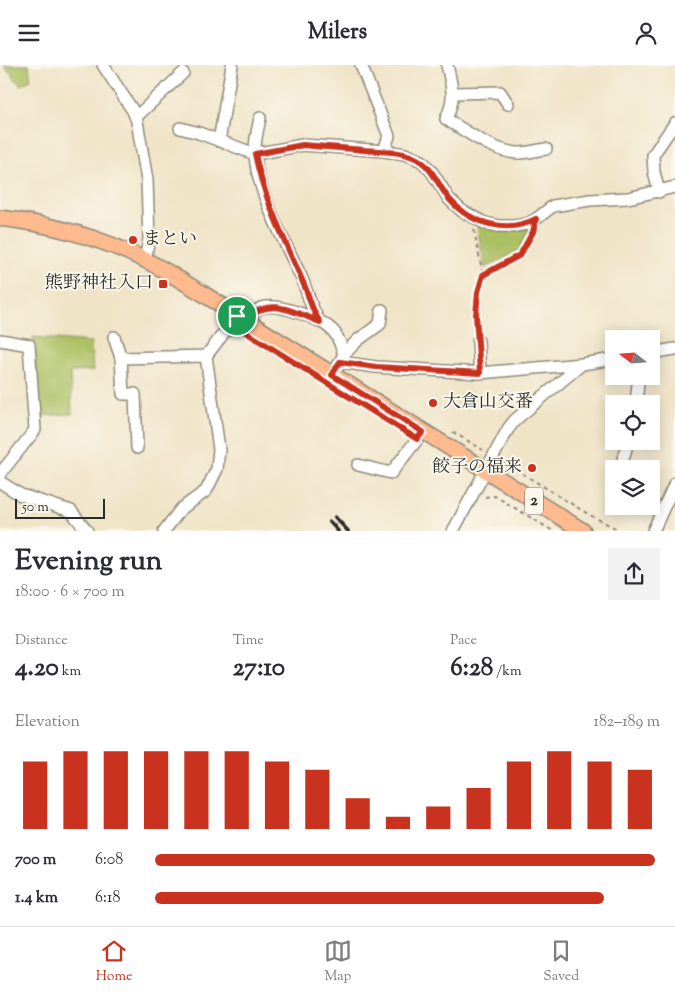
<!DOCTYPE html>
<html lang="en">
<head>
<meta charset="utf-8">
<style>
  body { margin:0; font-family:"Sorts Mill Goudy","Noto Serif JP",serif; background:#f2f2f3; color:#2b2b33; height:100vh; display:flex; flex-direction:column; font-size:19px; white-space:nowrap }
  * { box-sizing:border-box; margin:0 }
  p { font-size:16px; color:#7c7c81 }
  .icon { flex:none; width:28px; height:28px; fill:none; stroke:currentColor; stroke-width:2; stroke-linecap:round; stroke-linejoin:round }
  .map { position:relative; height:466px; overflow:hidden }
  .panel { display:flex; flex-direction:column; background:#fff; flex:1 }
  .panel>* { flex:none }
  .needle { width:32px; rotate:287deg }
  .buttons { position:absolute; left:605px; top:265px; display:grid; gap:10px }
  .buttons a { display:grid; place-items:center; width:55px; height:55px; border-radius:0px; background:#fff; box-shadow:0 2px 12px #0003; font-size:25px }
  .scale { position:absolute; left:15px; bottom:12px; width:90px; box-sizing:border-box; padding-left:5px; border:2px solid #2b2b2b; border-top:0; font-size:14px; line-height:18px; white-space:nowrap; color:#2b2b2b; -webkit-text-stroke:4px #fbf7ec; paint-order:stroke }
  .pin { position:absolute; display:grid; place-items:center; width:42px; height:42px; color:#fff; margin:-21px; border:2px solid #fff; border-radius:50%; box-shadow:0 1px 5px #0007 }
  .round { display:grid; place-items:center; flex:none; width:52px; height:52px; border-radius:0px; background:#f2f2f3 }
  .summary { display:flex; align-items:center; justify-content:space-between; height:85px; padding:0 15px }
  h1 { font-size:28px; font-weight:700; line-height:38px }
  .stats { display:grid; grid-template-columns:repeat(3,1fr); gap:8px; height:85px; padding:5px 15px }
  .stats div { display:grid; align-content:center }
  .stats b { font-size:25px; font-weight:700 }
  .stats small { font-size:14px; font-weight:400 }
  .stats p { font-size:14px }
  .chart { height:140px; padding:10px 15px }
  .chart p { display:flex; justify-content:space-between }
  .chart svg { width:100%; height:90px; margin-top:5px; stroke:#c8321e; stroke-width:6 }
  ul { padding:0 15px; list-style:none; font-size:16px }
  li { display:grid; grid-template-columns:80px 60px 1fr; align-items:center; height:38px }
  li i { height:12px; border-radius:6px; background:#c8321e }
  header { display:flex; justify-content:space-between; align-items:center; height:65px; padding:0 15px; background:#fff; font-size:22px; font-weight:700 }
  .menu { display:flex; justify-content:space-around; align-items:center; height:70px; border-top:1px solid #e1e1e2; background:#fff; font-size:14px; color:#7c7c81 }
  .menu a { display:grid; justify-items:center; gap:2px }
  .menu .on { color:#c8321e }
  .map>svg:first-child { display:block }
  .green { fill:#acbf62; stroke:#6c7546 }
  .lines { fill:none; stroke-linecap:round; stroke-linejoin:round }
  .minor-casing { stroke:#8e8879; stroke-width:14 }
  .major-casing { stroke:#8e8879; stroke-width:18 }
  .path { stroke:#8e8879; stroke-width:2; stroke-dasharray:4 4; stroke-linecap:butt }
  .minor { stroke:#fff; stroke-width:11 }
  .major { stroke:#fcba8e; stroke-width:15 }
  .rail { stroke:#2b2b2b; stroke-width:4 }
  .route-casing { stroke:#fff; stroke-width:10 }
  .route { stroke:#c8321e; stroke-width:6 }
  .poi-dot { fill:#c8321e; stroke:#fbf7ec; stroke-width:2 }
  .labels { text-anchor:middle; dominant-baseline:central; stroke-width:4; stroke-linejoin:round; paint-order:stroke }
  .shield { fill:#fbf7ec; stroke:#696865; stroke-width:1 }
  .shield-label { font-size:16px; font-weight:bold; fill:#2b2b2b }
  .poi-label { font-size:18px; fill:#2b2b2b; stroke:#fbf7ec; text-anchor:start }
</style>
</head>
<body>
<header><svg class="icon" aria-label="menu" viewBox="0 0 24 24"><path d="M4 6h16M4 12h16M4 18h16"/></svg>Milers<svg class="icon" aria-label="person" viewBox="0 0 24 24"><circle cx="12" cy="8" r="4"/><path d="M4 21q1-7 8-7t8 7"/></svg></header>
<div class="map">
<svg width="675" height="466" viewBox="0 0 675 466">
  <rect width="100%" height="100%" fill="#fbf7ec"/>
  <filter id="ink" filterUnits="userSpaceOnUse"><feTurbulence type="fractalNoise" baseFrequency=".02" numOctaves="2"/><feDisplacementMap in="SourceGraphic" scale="10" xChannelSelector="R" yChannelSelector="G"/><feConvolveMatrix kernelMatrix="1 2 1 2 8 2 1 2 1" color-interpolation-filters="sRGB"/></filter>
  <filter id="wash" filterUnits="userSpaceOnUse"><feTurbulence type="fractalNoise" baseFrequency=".0096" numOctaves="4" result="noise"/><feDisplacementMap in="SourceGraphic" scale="20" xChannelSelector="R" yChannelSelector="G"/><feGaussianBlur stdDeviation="1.12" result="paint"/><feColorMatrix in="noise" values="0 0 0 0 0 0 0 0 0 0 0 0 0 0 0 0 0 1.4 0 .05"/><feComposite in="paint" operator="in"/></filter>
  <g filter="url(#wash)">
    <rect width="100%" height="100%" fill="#f0e4c7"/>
    <path class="green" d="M 4,0 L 29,0 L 31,15 L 20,20 Z
      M 477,161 L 505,168 L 530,162 L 519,185 L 485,203 Z
      M 33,272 L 91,277 L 93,306 L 70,307 L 72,349 L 39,351 Z"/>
  </g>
  <g filter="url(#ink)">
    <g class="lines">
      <g class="minor-casing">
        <path id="minor" d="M 103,0 L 133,46 L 137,56 L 147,115 L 149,174 L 145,195
          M 361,0 L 389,71 L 384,86
          M 447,0 C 452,22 456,33 446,54 C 466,66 494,87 518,88 C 527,88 537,85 546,84
          M 454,28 L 500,27 L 508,39
          M 136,52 L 183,8
          M 260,53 C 258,63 255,74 255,84 C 254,123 286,178 302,214 C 308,228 311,245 320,257
          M 180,63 L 199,68 L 255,89 L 303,80 L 384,86 L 405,89 L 422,96 L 432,107 L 449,134 L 462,146 L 485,158 L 499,161 L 515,161 L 527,159 L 536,154 L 553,141 L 590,135 L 628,133 L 675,122
          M 219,76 L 232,0
          M 659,127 L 654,107 L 653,90 L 675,58
          M 246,256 C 250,251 254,246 261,243 C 277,237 323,254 334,267 C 339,273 341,282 344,289 L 337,303
          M 114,272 L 121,293 L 206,291
          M 0,275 L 29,280 L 35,365 L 0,409
          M 478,276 L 480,308
          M 651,288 L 675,284
          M 344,289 L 358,275 L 380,259 L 382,245
          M 121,293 L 123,329 L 135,329 L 137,383
          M 340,297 L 376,302 L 480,308 L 582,299 L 614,294
          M 636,339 L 638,318 L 637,311
          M 358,400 L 391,408 L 423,367
          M 621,402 L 628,376
          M 0,417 L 21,430 L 71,446 L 87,466
          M 164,466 L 181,444 L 206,426 L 217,404 L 219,384 L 206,291 L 237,251
          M 453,466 L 508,364 L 515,355 L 582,299
          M 653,466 L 675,418"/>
      </g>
      <g class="major-casing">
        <path id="major" d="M 0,153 C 50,159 99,172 145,195 C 164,204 183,217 202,228 L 583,466"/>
      </g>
      <path class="path" d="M 474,165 L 483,210 L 478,227 L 476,251 L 477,264
        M 484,209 L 520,190 L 531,171
        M 453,367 L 483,385
        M 502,396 L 588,449 L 621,466
        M 485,432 L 495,431 L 553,466"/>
      <use href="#minor" class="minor"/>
      <use href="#major" class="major"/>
      <path class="rail" d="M 335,452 L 348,466
        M 330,457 L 338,466"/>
    </g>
  </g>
  <g class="lines" filter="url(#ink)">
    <g class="route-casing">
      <path id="route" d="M 303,80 C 323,82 344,83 364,85 C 380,86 398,86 413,92 C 433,100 437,120 450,135 C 471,159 507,169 536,154 L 533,167 L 520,190 L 483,210 L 478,227 L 476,250 L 480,308 L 376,302 L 340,297 L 332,310 L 423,367 L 417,374 L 231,258 L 237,251 L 246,256 C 267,230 294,247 320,257 C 312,247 310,234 305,222 C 286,177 265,138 255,89 Z"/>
    </g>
    <use href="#route" class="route"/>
  </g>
  <g class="poi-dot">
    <circle cx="133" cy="175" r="5"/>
    <rect x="158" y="214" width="10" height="10" rx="2.5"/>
    <circle cx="433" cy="338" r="5"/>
    <circle cx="532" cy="403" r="5"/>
  </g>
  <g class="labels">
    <rect class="shield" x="525" y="422.5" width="18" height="27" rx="4"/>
    <g class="shield-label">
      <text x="534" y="436">2</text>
    </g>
    <g class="poi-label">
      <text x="143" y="175">まとい</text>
      <text x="153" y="219" text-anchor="end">熊野神社入口</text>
      <text x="443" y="338">大倉山交番</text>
      <text x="522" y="403" text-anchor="end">餃子の福来</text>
    </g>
  </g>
</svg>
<div class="buttons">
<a><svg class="needle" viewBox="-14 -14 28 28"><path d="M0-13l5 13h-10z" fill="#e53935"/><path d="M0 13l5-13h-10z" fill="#7c7c81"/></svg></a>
<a><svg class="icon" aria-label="locate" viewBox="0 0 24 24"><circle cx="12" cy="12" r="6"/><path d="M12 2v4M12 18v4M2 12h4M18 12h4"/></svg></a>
<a><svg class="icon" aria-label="layers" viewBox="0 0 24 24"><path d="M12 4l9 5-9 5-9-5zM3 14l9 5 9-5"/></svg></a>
</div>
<div class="scale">50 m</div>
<div class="pin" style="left:237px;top:251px;background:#1e9e55"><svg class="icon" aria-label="arrive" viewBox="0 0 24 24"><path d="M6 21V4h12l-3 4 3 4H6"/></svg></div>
</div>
<section class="panel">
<div class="summary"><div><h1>Evening run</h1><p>18:00 · 6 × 700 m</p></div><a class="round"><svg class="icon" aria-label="share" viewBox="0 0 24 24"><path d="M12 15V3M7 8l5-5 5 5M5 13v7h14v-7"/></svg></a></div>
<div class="stats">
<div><p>Distance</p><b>4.20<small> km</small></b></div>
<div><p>Time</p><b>27:10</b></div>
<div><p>Pace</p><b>6:28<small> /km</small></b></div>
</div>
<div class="chart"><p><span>Elevation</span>182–189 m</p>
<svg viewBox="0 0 160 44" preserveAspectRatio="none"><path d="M5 44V11M15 44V6M25 44V6M35 44V6M45 44V6M55 44V6M65 44V11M75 44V15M85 44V29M95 44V38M105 44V33M115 44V24M125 44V11M135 44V6M145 44V11M155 44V15"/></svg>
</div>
<ul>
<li><b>700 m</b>6:08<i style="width:99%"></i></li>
<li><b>1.4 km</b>6:18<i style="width:89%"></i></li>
</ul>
</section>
<nav class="menu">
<a class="on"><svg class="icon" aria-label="home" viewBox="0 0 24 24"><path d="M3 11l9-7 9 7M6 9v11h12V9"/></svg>Home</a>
<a><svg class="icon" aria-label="map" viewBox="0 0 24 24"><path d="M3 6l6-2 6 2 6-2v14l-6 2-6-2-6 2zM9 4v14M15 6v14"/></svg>Map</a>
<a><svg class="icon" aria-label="saved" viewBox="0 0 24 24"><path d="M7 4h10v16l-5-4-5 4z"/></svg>Saved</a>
</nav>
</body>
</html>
